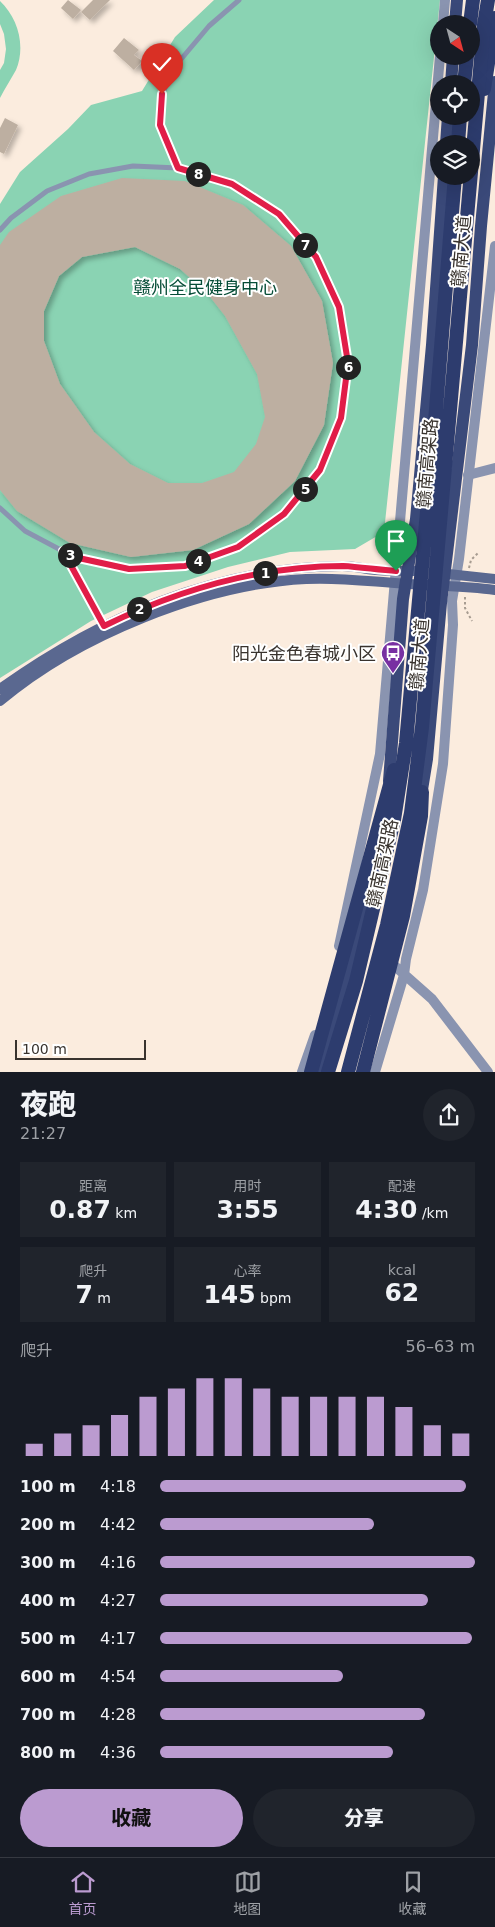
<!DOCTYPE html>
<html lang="zh">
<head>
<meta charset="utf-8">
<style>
  body { margin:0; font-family:"DejaVu Sans","Noto Sans SC",sans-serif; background:#20242c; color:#f1f3f6; height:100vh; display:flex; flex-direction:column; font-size:19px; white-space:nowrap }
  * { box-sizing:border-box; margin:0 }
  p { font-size:16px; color:#9ea1a6 }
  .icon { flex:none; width:28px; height:28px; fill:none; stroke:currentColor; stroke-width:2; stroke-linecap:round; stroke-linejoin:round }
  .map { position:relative; height:1072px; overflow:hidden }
  .details { display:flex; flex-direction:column; background:#171b24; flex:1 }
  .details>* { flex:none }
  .needle { width:32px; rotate:144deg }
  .controls { position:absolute; left:430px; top:15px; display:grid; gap:10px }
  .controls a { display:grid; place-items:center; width:50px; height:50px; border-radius:50%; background:#171b24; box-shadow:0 5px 20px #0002; font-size:25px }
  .scale { position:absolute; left:15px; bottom:12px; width:131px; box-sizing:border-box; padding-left:5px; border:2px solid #39332e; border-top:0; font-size:14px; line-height:18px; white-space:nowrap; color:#39332e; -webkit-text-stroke:4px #fff; paint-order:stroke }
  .pin { position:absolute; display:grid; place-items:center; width:42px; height:42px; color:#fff; margin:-51px -21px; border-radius:50% 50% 50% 0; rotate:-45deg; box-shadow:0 0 5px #0007 }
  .pin .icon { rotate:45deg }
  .km { position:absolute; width:25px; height:25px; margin:-12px; border-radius:50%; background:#222; color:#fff; font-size:14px; line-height:25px; text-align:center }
  .round { display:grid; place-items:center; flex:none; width:52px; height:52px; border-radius:26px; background:#20242c }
  .head { display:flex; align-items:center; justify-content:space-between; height:85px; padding:0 20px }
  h1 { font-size:28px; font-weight:800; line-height:38px }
  .metrics { display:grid; grid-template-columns:repeat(3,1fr); gap:8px; height:85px; padding:5px 20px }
  .metrics div { display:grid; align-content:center; border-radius:0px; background:#20242c; text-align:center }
  .metrics b { font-size:25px; font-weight:800 }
  .metrics small { font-size:14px; font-weight:400 }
  .metrics p { font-size:14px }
  .chart { height:140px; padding:10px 20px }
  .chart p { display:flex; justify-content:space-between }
  .chart svg { width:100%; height:90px; margin-top:5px; stroke:#bb9bd0; stroke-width:6 }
  .primary-button { display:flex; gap:10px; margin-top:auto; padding:10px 20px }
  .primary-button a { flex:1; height:58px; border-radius:30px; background:#bb9bd0; color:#111; font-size:20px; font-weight:800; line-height:58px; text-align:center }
  .primary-button a+a { background:#20242c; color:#f1f3f6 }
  ul { padding:0 20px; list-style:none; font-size:16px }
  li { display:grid; grid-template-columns:80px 60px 1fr; align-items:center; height:38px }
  li i { height:12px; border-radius:6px; background:#bb9bd0 }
  .menu { display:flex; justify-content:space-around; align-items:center; height:70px; border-top:1px solid #363941; background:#171b24; font-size:14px; color:#9ea1a6 }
  .menu a { display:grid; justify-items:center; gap:2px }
  .menu .current { color:#bb9bd0 }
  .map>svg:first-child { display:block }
  .green { fill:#8ad3b3 }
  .building { fill:#bdafa1; fill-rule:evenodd; filter:url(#shadow) }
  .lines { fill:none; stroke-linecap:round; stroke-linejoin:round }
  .path { stroke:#a79c91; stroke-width:2; stroke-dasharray:2.5 2.5; stroke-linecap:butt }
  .service { stroke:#8a94b0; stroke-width:5 }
  .minor { stroke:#8a94b0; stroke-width:10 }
  .tertiary { stroke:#8a94b0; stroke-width:10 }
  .secondary { stroke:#5a6890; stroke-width:10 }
  .primary { stroke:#3a4979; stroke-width:12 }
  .trunk { stroke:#2d3c6e; stroke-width:14 }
  .trunk-bridge { stroke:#2d3c6e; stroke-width:14 }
  .route-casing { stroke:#fff; stroke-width:10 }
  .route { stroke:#e11d48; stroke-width:6 }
  .labels { text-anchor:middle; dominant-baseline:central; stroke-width:4; stroke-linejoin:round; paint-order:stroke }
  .street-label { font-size:18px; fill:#39332e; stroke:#fff }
  .park-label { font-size:18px; fill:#064d37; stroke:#fff }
  .poi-label { font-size:18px; fill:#39332e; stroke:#fff; text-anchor:end }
</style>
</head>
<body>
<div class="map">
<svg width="495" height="1072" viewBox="0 0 495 1072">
  <defs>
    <filter id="shadow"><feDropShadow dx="3.5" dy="3.5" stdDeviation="2.5" flood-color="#0004"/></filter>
  </defs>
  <rect width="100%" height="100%" fill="#fbecde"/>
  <path class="green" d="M 214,0 L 440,0 L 384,532 L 355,549 L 290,552 L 228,567 L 152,592 L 91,621 L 0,678 L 0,204 L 20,172 L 68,129 L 91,105 L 142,91 L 175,37 Z
    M 0,1 C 18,18 26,46 16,70 C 11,79 5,88 0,98 L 0,70 L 4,63 L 6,49 L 4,34 L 0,24 Z"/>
  <path class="building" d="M 68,0 L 81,10 L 73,19 L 61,8 Z
    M 93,0 L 110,0 L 90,20 L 81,12 Z
    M 124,38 L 139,50 L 134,55 L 142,61 L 134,70 L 113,51 Z
    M 5,118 L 18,125 L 4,154 L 0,152 L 0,128 Z
    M 122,178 L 185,181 L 243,205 L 291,246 L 322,301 L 333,363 L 324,425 L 295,481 L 249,524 L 193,550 L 131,557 L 70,543 L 17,511 L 0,490 L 0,245 L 9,232 L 61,196 ZM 135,247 L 180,269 L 207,293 L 225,316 L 257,374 L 265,417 L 256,444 L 234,472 L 202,483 L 168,483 L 130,464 L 94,432 L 60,384 L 44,341 L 44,311 L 59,276 L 82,257 Z"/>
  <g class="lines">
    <path class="path" d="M 380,553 L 389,554
      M 469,568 L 471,560 L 479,552
      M 465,597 L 465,608 L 472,621"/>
    <path class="service" d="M 178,168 L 160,125 L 162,94 L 177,64 L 209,26 L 239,0
      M 0,230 L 11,218 L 47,191 L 89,174 L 133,166 L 178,168 L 232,184 L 279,214 L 315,257 L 339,307 L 348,363 L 341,418 L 319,470 L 284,514 L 238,547 L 185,566 L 129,569 L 74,557 L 25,531 L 0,508
      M 63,552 L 104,626"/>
    <path class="minor" d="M 468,475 L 495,468"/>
    <path class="tertiary" d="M 443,24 L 445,0
      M 339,946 L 380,754 L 440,56
      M 388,960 L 432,999 L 488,1072
      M 302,1072 L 315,1035
      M 375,1072 L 404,975 L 406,959 L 423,890 L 443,764 L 453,625 L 452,601 L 459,559 L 495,246"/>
    <path class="secondary" d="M 439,573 L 495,579
      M 0,689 C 100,617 217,567 342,566 C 354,566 365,569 376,570 C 389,571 402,571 414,571
      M 0,701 C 77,636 204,584 306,579 C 341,577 373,582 408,584 C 437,586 466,586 495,590"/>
    <path class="primary" d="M 455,24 L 457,0
      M 451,84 L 453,56
      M 446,144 L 448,116
      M 389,781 L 403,599 L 416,519 L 432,345 L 444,176
      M 420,802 L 427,759 L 441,603 L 472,345 L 481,226 L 495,82
      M 318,1072 C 344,998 362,922 380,845"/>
    <path class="trunk" d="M 464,84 L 467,56
      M 484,89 L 495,18
      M 458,144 L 460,116"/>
    <path class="trunk-bridge" d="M 470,24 L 473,0
      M 311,1072 L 394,770
      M 328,1072 L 356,981 L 394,820 L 406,743 L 433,446 L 455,176
      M 348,1072 L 387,925 L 411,813 L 422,727 L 484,25 L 488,0
      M 363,1072 L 403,916 L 421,816 L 422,792"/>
  </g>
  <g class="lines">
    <g class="route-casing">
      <path id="route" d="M 162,94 L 160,125 L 178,168 L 232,184 L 279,214 L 316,257 L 339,307 L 348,363 L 341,418 L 320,470 L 284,514 L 238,547 L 185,566 L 129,569 L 74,557 L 63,551 L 104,626 C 178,590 260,566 343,566 C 361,567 379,570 396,571"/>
    </g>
    <use href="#route" class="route"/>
  </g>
  <defs>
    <g id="bus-pin" transform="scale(1.25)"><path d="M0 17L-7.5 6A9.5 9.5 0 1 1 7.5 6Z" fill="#7830a2" stroke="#fff"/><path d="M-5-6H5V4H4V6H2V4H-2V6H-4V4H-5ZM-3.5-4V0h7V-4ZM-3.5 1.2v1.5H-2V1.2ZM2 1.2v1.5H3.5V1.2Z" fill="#fff"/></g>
  </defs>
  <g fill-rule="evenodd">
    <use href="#bus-pin" x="393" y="653"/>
  </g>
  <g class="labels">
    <g class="street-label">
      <text transform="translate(461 251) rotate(-85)">赣南大道</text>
      <text transform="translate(427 463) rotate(-85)">赣南高架路</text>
      <text transform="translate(419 654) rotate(-85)">赣南大道</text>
      <text transform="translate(382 863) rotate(-78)">赣南高架路</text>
    </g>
    <g class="park-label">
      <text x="205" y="287">赣州全民健身中心</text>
    </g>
    <g class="poi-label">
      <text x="376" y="653">阳光金色春城小区</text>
    </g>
  </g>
</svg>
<div class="controls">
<a><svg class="needle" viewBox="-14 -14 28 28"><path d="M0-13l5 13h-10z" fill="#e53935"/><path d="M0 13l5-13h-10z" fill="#9ea1a6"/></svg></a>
<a><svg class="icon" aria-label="locate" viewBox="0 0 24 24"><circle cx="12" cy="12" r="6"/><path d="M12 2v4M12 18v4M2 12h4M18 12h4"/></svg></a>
<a><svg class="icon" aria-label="layers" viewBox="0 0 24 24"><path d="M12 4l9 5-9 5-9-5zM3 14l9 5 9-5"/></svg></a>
</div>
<div class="scale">100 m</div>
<div class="pin" style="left:396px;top:571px;background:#1e9e55"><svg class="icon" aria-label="arrive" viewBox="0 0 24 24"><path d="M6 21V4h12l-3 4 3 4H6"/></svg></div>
<div class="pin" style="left:162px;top:94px;background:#d93025"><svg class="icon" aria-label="check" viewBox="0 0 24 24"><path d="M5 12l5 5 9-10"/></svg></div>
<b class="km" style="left:265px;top:573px">1</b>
<b class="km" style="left:139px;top:609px">2</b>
<b class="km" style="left:70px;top:555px">3</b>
<b class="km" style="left:198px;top:561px">4</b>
<b class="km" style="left:305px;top:489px">5</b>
<b class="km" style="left:348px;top:367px">6</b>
<b class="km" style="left:305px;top:245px">7</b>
<b class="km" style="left:198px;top:174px">8</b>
</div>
<section class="details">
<div class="head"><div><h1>夜跑</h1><p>21:27</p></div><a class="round"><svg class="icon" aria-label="share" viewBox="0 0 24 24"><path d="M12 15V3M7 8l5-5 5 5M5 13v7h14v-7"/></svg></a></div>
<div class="metrics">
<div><p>距离</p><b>0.87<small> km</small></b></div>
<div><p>用时</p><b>3:55</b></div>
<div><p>配速</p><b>4:30<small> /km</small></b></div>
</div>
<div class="metrics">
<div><p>爬升</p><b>7<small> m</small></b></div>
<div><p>心率</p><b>145<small> bpm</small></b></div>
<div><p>kcal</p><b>62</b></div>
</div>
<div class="chart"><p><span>爬升</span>56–63 m</p>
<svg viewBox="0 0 160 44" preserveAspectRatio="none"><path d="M5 44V38M15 44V33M25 44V29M35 44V24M45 44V15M55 44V11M65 44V6M75 44V6M85 44V11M95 44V15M105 44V15M115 44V15M125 44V15M135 44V20M145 44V29M155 44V33"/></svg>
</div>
<ul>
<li><b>100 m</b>4:18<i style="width:97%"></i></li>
<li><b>200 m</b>4:42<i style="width:68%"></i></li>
<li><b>300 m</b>4:16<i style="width:100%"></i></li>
<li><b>400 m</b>4:27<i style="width:85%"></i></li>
<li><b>500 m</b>4:17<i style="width:99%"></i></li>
<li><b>600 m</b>4:54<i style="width:58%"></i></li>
<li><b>700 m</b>4:28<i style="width:84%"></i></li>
<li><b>800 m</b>4:36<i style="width:74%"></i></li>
</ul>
<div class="primary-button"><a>收藏</a><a>分享</a></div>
</section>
<nav class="menu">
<a class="current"><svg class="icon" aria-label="home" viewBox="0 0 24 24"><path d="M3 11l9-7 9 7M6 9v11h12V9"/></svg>首页</a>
<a><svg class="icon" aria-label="map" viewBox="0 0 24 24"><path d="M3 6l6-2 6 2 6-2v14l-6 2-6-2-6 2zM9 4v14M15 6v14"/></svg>地图</a>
<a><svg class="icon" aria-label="saved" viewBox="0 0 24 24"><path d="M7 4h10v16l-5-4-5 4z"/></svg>收藏</a>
</nav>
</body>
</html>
